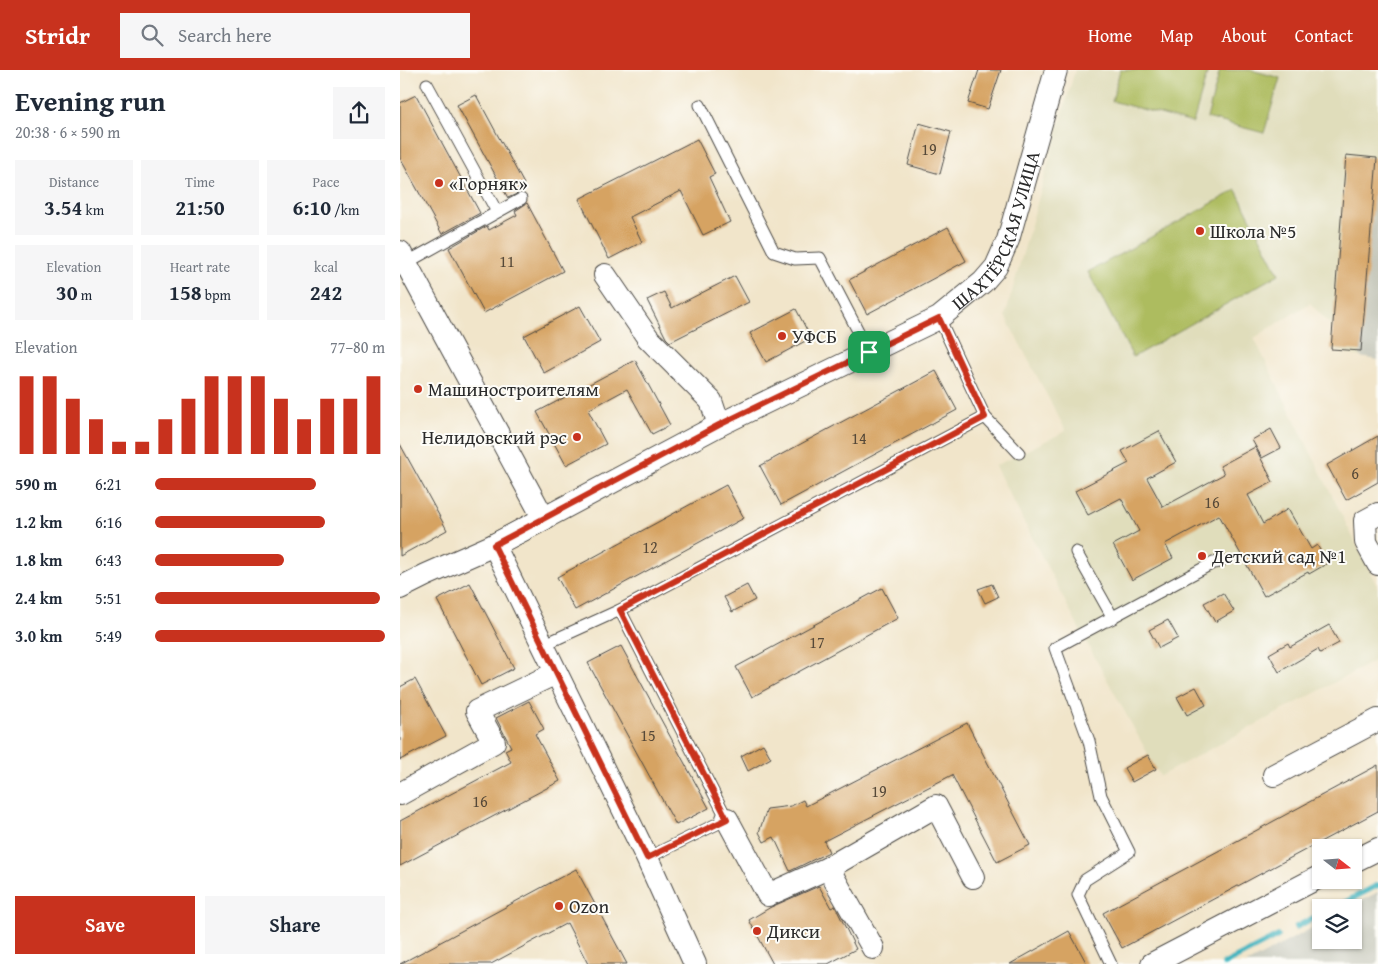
<!DOCTYPE html>
<html lang="en">
<head>
<meta charset="utf-8">
<style>
  body { margin:0; font-family:"Gentium Book Plus",serif; background:#f6f6f7; color:#1f2937; height:100vh; display:flex; flex-direction:column; font-size:19px; white-space:nowrap }
  * { box-sizing:border-box; margin:0 }
  p { font-size:16px; color:#747a83 }
  .icon { flex:none; width:28px; height:28px; fill:none; stroke:currentColor; stroke-width:2; stroke-linecap:round; stroke-linejoin:round }
  .map { position:relative; flex:1; overflow:hidden }
  .side { display:flex; flex-direction:column; background:#fff; width:400px }
  .side>* { flex:none }
  .needle { width:32px; rotate:107deg }
  .fabs { position:absolute; left:912px; top:769px; display:grid; gap:10px }
  .fabs a { display:grid; place-items:center; width:50px; height:50px; border-radius:0px; background:#fff; box-shadow:0 1px 4px #0004; font-size:25px }
  .pin { position:absolute; display:grid; place-items:center; width:42px; height:42px; color:#fff; margin:-21px; border-radius:10px; box-shadow:0 2px 8px #0006 }
  .round { display:grid; place-items:center; flex:none; width:52px; height:52px; border-radius:0px; background:#f6f6f7 }
  .headline { display:flex; align-items:center; justify-content:space-between; height:85px; padding:0 15px }
  h1 { font-size:28px; font-weight:800; line-height:38px }
  .stats { display:grid; grid-template-columns:repeat(3,1fr); gap:8px; height:85px; padding:5px 15px }
  .stats div { display:grid; align-content:center; border-radius:0px; background:#f6f6f7; text-align:center }
  .stats b { font-size:21px; font-weight:800 }
  .stats small { font-size:14px; font-weight:400 }
  .stats p { font-size:14px }
  .chart { height:140px; padding:10px 15px }
  .chart p { display:flex; justify-content:space-between }
  .chart svg { width:100%; height:90px; margin-top:5px; stroke:#c8321e; stroke-width:6 }
  .cta { display:flex; gap:10px; margin-top:auto; padding:10px 15px }
  .cta a { flex:1; height:58px; border-radius:0px; background:#c8321e; color:#fff; font-size:20px; font-weight:800; line-height:58px; text-align:center }
  .cta a+a { background:#f6f6f7; color:#1f2937 }
  ul { padding:0 15px; list-style:none; font-size:16px }
  li { display:grid; grid-template-columns:80px 60px 1fr; align-items:center; height:38px }
  li i { height:12px; border-radius:6px; background:#c8321e }
  header { display:flex; align-items:center; gap:30px; box-sizing:border-box; height:70px; padding:0 25px; background:#c8321e; color:#fff }
  header strong { font-size:24px }
  nav { display:flex; gap:28px; margin-inline-start:auto; font-size:18px }
  .search { width:350px; height:45px; background:#f6f6f7; display:flex; align-items:center; gap:12px; box-sizing:border-box; padding:0 18px; border-radius:0px; color:#747a83; font-size:19px }
  main { display:flex; flex:1; min-height:0 }
  .map>svg:first-child { display:block }
  .built { fill:#e0ddbb }
  .industrial { fill:#c4c6b9 }
  .green { fill:#adbc5f; stroke:#6c7445 }
  .lines { fill:none; stroke-linecap:round; stroke-linejoin:round }
  .stream { stroke:#46b5c0; stroke-width:5.5 }
  .building { fill:#d6a362 }
  .lane-casing { stroke:#494743; stroke-width:13 }
  .street-casing { stroke:#494743; stroke-width:24 }
  .lane { stroke:#fff; stroke-width:11 }
  .street { stroke:#fff; stroke-width:22 }
  .route-casing { stroke:#fff; stroke-width:10 }
  .route { stroke:#c8321e; stroke-width:6 }
  .poi-dot { fill:#c8321e; stroke:#fdfcf7; stroke-width:2 }
  .labels { text-anchor:middle; dominant-baseline:central; stroke-width:4; stroke-linejoin:round; paint-order:stroke }
  .number-label { font-size:16px; fill:#564939 }
  .poi-label { font-size:19px; fill:#2b2b2b; stroke:#fdfcf7; text-anchor:start }
  .street-label { font-size:19px; fill:#2b2b2b; stroke:#fdfcf7 }
</style>
</head>
<body>
<header>
<strong>Stridr</strong>
<div class="search"><svg class="icon" aria-label="search" viewBox="0 0 24 24"><circle cx="10" cy="10" r="6"/><path d="M15 15l6 6"/></svg>Search here</div>
<nav><a>Home</a><a>Map</a><a>About</a><a>Contact</a></nav>
</header>
<main>
<section class="side">
<div class="headline"><div><h1>Evening run</h1><p>20:38 · 6 × 590 m</p></div><a class="round"><svg class="icon" aria-label="share" viewBox="0 0 24 24"><path d="M12 15V3M7 8l5-5 5 5M5 13v7h14v-7"/></svg></a></div>
<div class="stats">
<div><p>Distance</p><b>3.54<small> km</small></b></div>
<div><p>Time</p><b>21:50</b></div>
<div><p>Pace</p><b>6:10<small> /km</small></b></div>
</div>
<div class="stats">
<div><p>Elevation</p><b>30<small> m</small></b></div>
<div><p>Heart rate</p><b>158<small> bpm</small></b></div>
<div><p>kcal</p><b>242</b></div>
</div>
<div class="chart"><p><span>Elevation</span>77–80 m</p>
<svg viewBox="0 0 160 44" preserveAspectRatio="none"><path d="M5 44V6M15 44V6M25 44V17M35 44V27M45 44V38M55 44V38M65 44V27M75 44V17M85 44V6M95 44V6M105 44V6M115 44V17M125 44V27M135 44V17M145 44V17M155 44V6"/></svg>
</div>
<ul>
<li><b>590 m</b>6:21<i style="width:70%"></i></li>
<li><b>1.2 km</b>6:16<i style="width:74%"></i></li>
<li><b>1.8 km</b>6:43<i style="width:56%"></i></li>
<li><b>2.4 km</b>5:51<i style="width:98%"></i></li>
<li><b>3.0 km</b>5:49<i style="width:100%"></i></li>
</ul>
<div class="cta"><a>Save</a><a>Share</a></div>
</section>
<div class="map">
<svg width="978" height="894" viewBox="0 0 978 894">
  <rect width="100%" height="100%" fill="#fdfcf7"/>
  <filter id="ink" filterUnits="userSpaceOnUse"><feTurbulence type="fractalNoise" baseFrequency=".02" numOctaves="2"/><feDisplacementMap in="SourceGraphic" scale="10" xChannelSelector="R" yChannelSelector="G"/><feConvolveMatrix kernelMatrix="1 2 1 2 8 2 1 2 1" color-interpolation-filters="sRGB"/></filter>
  <filter id="wash" filterUnits="userSpaceOnUse"><feTurbulence type="fractalNoise" baseFrequency=".0096" numOctaves="4" result="noise"/><feDisplacementMap in="SourceGraphic" scale="20" xChannelSelector="R" yChannelSelector="G"/><feGaussianBlur stdDeviation="1.12" result="paint"/><feColorMatrix in="noise" values="0 0 0 0 0 0 0 0 0 0 0 0 0 0 0 0 0 1.4 0 .05"/><feComposite in="paint" operator="in"/></filter>
  <g filter="url(#wash)">
    <rect width="100%" height="100%" fill="#f1e5ca"/>
    <path class="built" d="M 675,0 L 978,0 L 978,85 L 960,287 L 931,279 L 933,257 L 910,233 L 854,268 L 978,518 L 978,589 L 760,706 L 682,564 L 595,396 L 666,361 L 605,246 Z"/>
    <path class="industrial" d="M 978,85 L 978,290 L 960,287 Z
      M 978,822 L 978,894 L 846,894 L 921,853 L 921,870 L 954,870 L 954,838 L 949,837 Z"/>
    <path class="green" d="M 720,0 L 808,0 L 793,53 L 712,31 Z
      M 820,0 L 851,0 L 880,8 L 864,63 L 807,48 Z
      M 836,120 L 879,204 L 733,287 L 688,202 Z"/>
    <g class="lines">
      <path class="stream" d="M 934,838 L 978,815
        M 896,857 L 921,844
        M 824,894 L 878,866"/>
    </g>
    <g id="blocks">
      <path class="building" d="M 579,0 L 601,0 L 588,39 L 568,33 Z
        M 16,25 L 80,143 L 42,164 L 0,88 L 0,33 Z
        M 76,25 L 124,114 L 119,117 L 121,122 L 108,128 L 57,35 Z
        M 519,53 L 551,62 L 540,104 L 508,95 Z
        M 297,69 L 315,104 L 309,107 L 330,152 L 303,165 L 281,121 L 230,147 L 242,172 L 209,189 L 179,129 Z
        M 946,85 L 977,88 L 961,281 L 931,279 Z
        M 127,133 L 163,201 L 84,243 L 49,178 L 87,156 L 89,160 L 117,145 L 115,141 Z
        M 548,157 L 566,191 L 467,244 L 449,210 Z
        M 335,206 L 349,232 L 270,272 L 266,268 L 247,230 L 264,222 L 272,238 Z
        M 180,236 L 200,272 L 144,303 L 124,266 Z
        M 396,239 L 411,268 L 366,292 L 350,263 Z
        M 235,290 L 270,355 L 252,364 L 227,319 L 188,340 L 206,374 L 166,395 L 137,342 Z
        M 536,301 L 557,340 L 381,435 L 360,396 Z
        M 871,359 L 881,378 L 862,388 L 852,370 Z
        M 759,361 L 776,392 L 747,408 L 763,437 L 824,404 L 820,396 L 855,377 L 873,412 L 848,425 L 863,454 L 888,439 L 911,479 L 917,475 L 928,493 L 909,504 L 908,502 L 864,526 L 819,445 L 765,474 L 773,488 L 732,510 L 713,475 L 739,461 L 721,428 L 688,445 L 675,421 L 729,393 L 722,381 Z
        M 978,366 L 978,412 L 946,430 L 927,395 Z
        M 0,374 L 47,460 L 0,486 Z
        M 326,415 L 344,448 L 175,540 L 157,507 Z
        M 70,513 L 114,598 L 81,615 L 37,530 Z
        M 592,514 L 598,527 L 585,533 L 578,519 Z
        M 347,515 L 355,530 L 332,542 L 324,527 Z
        M 482,518 L 498,548 L 352,627 L 336,597 Z
        M 823,523 L 834,541 L 815,552 L 804,533 Z
        M 768,550 L 778,568 L 759,578 L 749,560 Z
        M 929,555 L 939,573 L 920,583 L 918,579 L 879,602 L 869,584 L 888,573 L 890,577 Z
        M 221,576 L 309,738 L 276,755 L 188,593 Z
        M 15,609 L 46,666 L 0,690 L 0,617 Z
        M 796,617 L 806,635 L 787,645 L 777,627 Z
        M 129,631 L 144,659 L 135,664 L 160,711 L 0,796 L 0,751 L 111,692 L 105,680 L 111,677 L 96,648 Z
        M 567,653 L 630,775 L 597,792 L 552,705 L 424,771 L 429,782 L 390,801 L 374,767 L 364,772 L 359,762 L 367,739 L 391,736 L 403,730 L 406,736 Z
        M 363,674 L 371,688 L 348,701 L 341,686 Z
        M 748,685 L 756,699 L 732,712 L 724,698 Z
        M 978,695 L 978,741 L 722,878 L 703,843 Z
        M 176,799 L 227,894 L 188,894 L 167,853 L 91,894 L 0,894 Z
        M 419,816 L 431,838 L 435,836 L 456,879 L 428,894 L 373,894 L 349,850 L 371,837 Z
        M 669,861 L 687,894 L 610,894 Z"/>
    </g>
  </g>
  <g filter="url(#ink)">
    <use href="#blocks" fill-opacity="0" stroke="#494743" stroke-width="1"/>
    <g class="lines">
      <g class="lane-casing">
        <path id="lane" d="M 27,14 L 97,142
          M 300,35 L 374,182 L 395,189 L 420,188 L 469,282
          M 6,193 L 121,129
          M 585,347 L 619,383
          M 676,482 L 713,548 L 707,551
          M 220,540 L 327,749 L 247,788
          M 143,575 L 220,540 L 585,347 L 539,248
          M 655,578 L 689,671 L 701,726 L 729,782 L 685,810 L 678,825 L 711,894
          M 655,578 L 813,493 L 820,492"/>
      </g>
      <g class="street-casing">
        <g id="street">
          <path d="M 0,182 L 144,449 L 94,475 L 247,788 L 295,894"/>
          <path d="M 205,205 L 248,268 L 311,331 L 319,355"/>
          <path d="M 978,444 L 965,451 L 966,472 L 978,494"/>
          <path id="s1" d="M 0,518 L 26,505 L 94,475 L 319,355 L 539,248 L 583,212 L 596,197 L 608,170 L 656,0"/>
          <path d="M 874,705 L 978,650"/>
          <path d="M 0,724 L 94,672 L 77,641 L 156,603"/>
          <path d="M 327,749 L 368,825 L 428,798 L 536,736 L 573,807"/>
          <path d="M 954,791 L 978,779"/>
          <path d="M 428,798 L 473,878"/>
          <path d="M 752,894 L 921,806"/>
        </g>
      </g>
      <use href="#lane" class="lane"/>
      <use href="#street" class="street"/>
    </g>
  </g>
  <g class="lines" filter="url(#ink)">
    <g class="route-casing">
      <path id="route" d="M 539,248 L 585,347 L 220,540 L 327,749 L 247,788 L 94,475 L 319,355 Z"/>
    </g>
    <use href="#route" class="route"/>
  </g>
  <g class="poi-dot">
    <circle cx="39" cy="113" r="5"/>
    <circle cx="800" cy="161" r="5"/>
    <circle cx="382" cy="266" r="5"/>
    <circle cx="18" cy="319" r="5"/>
    <circle cx="177" cy="367" r="5"/>
    <circle cx="802" cy="486" r="5"/>
    <circle cx="159" cy="836" r="5"/>
    <circle cx="357" cy="861" r="5"/>
  </g>
  <g class="labels">
    <g class="number-label">
      <text x="529" y="79">19</text>
      <text x="107" y="191">11</text>
      <text x="459" y="368">14</text>
      <text x="955" y="403">6</text>
      <text x="812" y="432">16</text>
      <text x="250" y="477">12</text>
      <text x="417" y="572">17</text>
      <text x="248" y="665">15</text>
      <text x="479" y="721">19</text>
      <text x="80" y="731">16</text>
    </g>
    <g class="poi-label">
      <text x="49" y="113">«Горняк»</text>
      <text x="810" y="161">Школа №5</text>
      <text x="392" y="266">УФСБ</text>
      <text x="28" y="319">Машиностроителям</text>
      <text x="167" y="367" text-anchor="end">Нелидовский рэс</text>
      <text x="812" y="486">Детский сад №1</text>
      <text x="169" y="836">Ozon</text>
      <text x="367" y="861">Дикси</text>
    </g>
    <g class="street-label">
      <text stroke="none"><textPath href="#s1" startOffset="712">ШАХТЁРСКАЯ УЛИЦА</textPath></text>
    </g>
  </g>
</svg>
<div class="fabs">
<a><svg class="needle" viewBox="-14 -14 28 28"><path d="M0-13l5 13h-10z" fill="#e53935"/><path d="M0 13l5-13h-10z" fill="#747a83"/></svg></a>
<a><svg class="icon" aria-label="layers" viewBox="0 0 24 24"><path d="M12 4l9 5-9 5-9-5zM3 14l9 5 9-5"/></svg></a>
</div>
<div class="pin" style="left:469px;top:282px;background:#1e9e55"><svg class="icon" aria-label="arrive" viewBox="0 0 24 24"><path d="M6 21V4h12l-3 4 3 4H6"/></svg></div>
</div>
</main>
</body>
</html>
